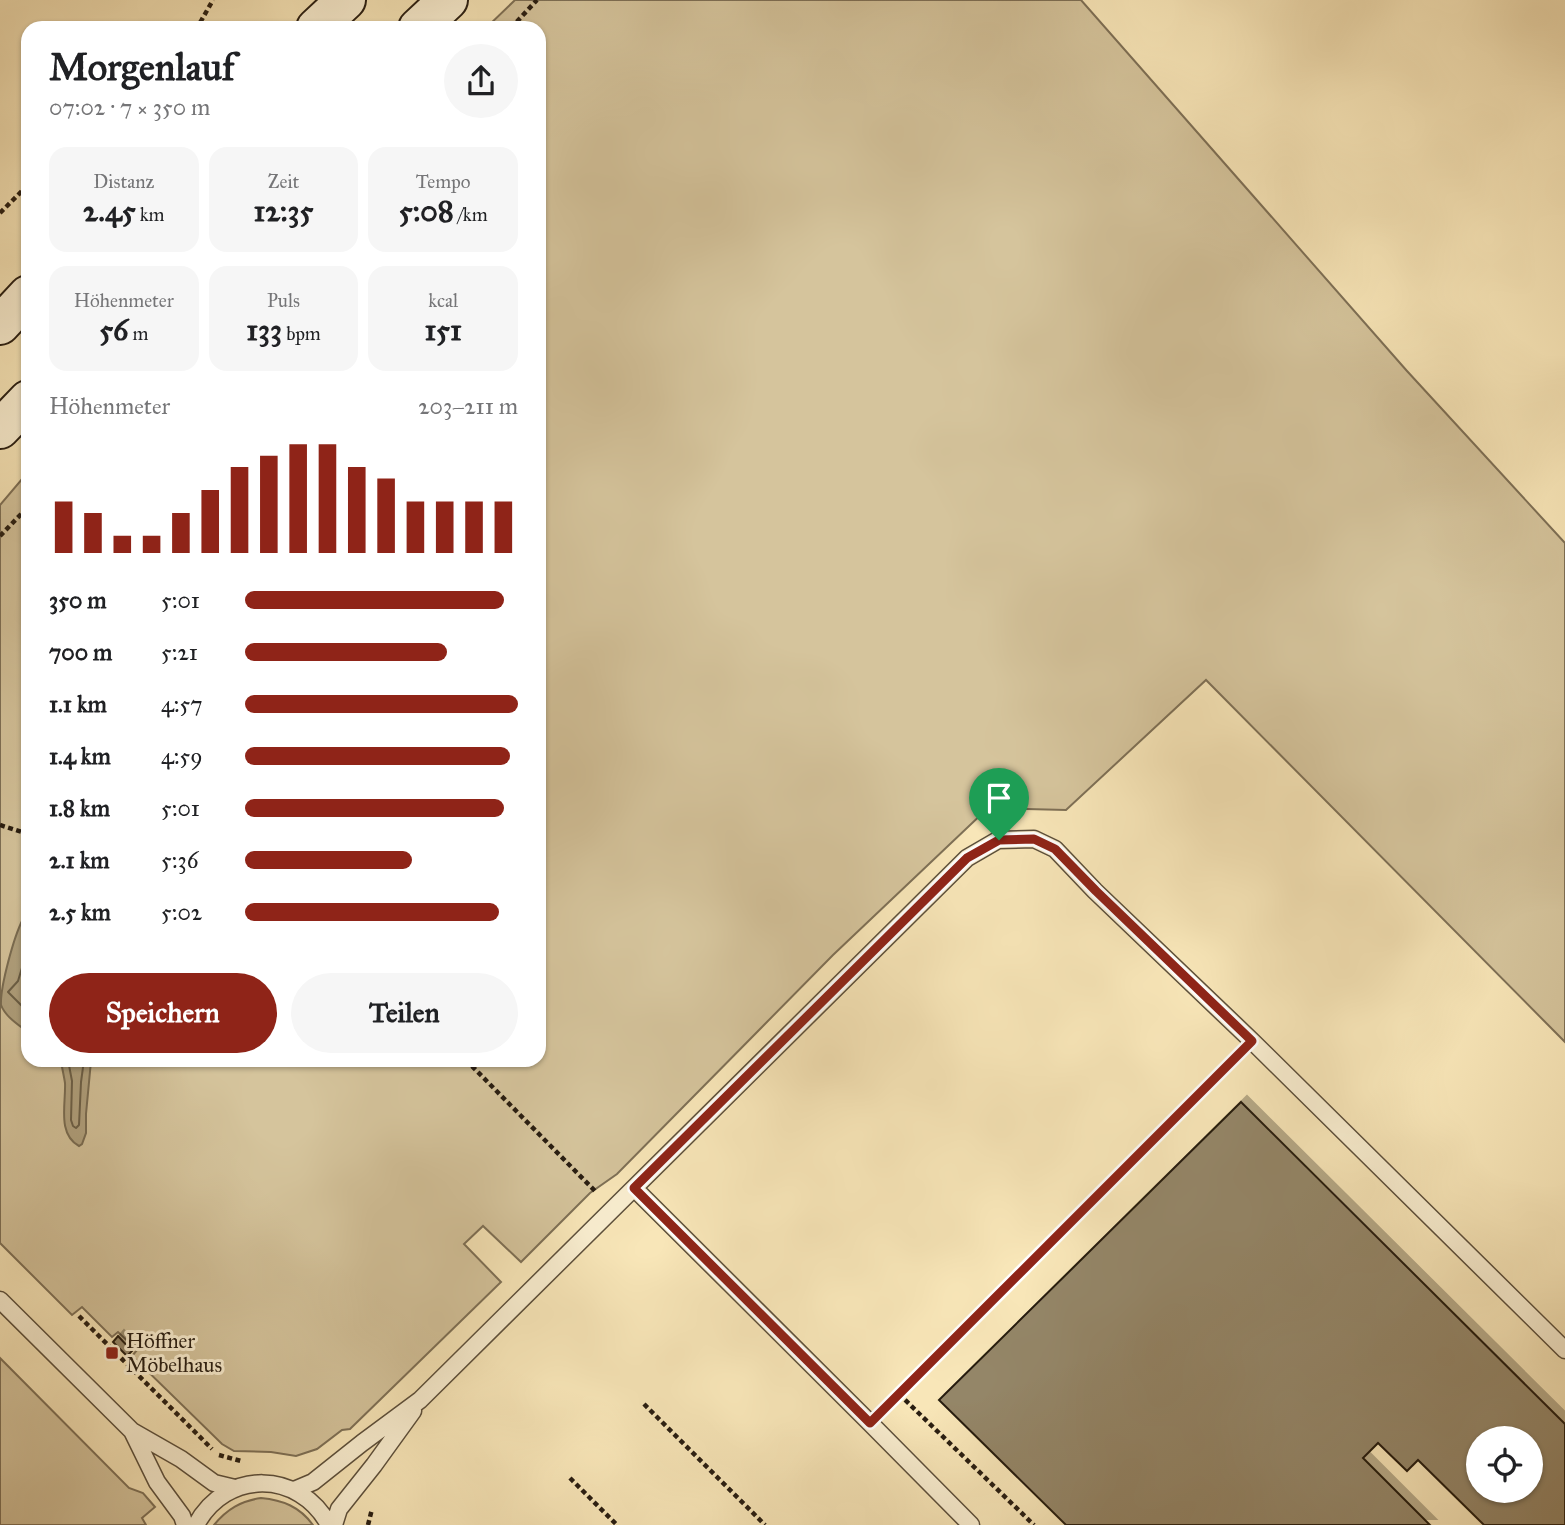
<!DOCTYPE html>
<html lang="de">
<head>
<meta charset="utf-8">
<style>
  body { margin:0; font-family:"IM FELL Great Primer",serif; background:#f6f6f6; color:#202124; height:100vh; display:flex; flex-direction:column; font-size:26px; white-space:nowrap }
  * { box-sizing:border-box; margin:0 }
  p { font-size:23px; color:#757577 }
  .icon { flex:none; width:38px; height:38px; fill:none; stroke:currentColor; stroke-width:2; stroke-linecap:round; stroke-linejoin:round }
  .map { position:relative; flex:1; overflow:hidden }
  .sheet { position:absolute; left:21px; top:21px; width:525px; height:1046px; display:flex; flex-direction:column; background:#fff; border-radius:21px; box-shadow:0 2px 5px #0004 }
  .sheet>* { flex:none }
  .fabs { position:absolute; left:1466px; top:1426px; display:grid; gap:14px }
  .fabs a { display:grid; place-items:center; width:77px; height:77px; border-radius:50%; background:#fff; box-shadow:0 2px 5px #0004; font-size:35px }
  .pin { position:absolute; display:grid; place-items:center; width:60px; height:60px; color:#fff; margin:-72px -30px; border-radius:50% 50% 50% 0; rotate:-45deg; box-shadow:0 0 7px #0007 }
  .pin .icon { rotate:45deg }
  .round { display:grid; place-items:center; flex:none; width:74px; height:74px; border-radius:37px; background:#f6f6f6 }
  .summary { display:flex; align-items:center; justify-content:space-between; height:119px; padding:0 28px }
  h1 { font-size:38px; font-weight:700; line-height:52px }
  .stats { display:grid; grid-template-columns:repeat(3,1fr); gap:10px; height:119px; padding:7px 28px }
  .stats div { display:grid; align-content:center; border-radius:18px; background:#f6f6f6; text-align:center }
  .stats b { font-size:30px; font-weight:700 }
  .stats small { font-size:19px; font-weight:400 }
  .stats p { font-size:19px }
  .chart { height:196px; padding:14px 28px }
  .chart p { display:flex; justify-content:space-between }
  .chart svg { width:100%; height:126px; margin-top:7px; stroke:#8f2418; stroke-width:6 }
  .cta { display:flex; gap:14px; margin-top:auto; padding:14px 28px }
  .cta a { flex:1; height:80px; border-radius:42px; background:#8f2418; color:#fff; font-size:28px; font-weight:700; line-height:80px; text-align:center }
  .cta a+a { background:#f6f6f6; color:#202124 }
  ul { padding:0 28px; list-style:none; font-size:23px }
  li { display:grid; grid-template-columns:112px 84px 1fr; align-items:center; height:52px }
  li i { height:18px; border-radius:9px; background:#8f2418 }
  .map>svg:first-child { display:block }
  .green { fill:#d5c49c; stroke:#7e7056; stroke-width:2 }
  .water { fill:#b1a27f; stroke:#7a6d53; stroke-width:2 }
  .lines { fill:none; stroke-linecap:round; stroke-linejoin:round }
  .shore { stroke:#6c6048; stroke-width:2 }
  .building { fill:#948668; stroke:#281d11; stroke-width:2; fill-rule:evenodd; filter:url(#shadow) }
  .service-casing { stroke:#5c4f3b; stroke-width:19 }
  .secondary-casing { stroke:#281d11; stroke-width:42 }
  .path { stroke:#281d11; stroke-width:4.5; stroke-dasharray:5 3.5; stroke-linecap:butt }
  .service { stroke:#faefd1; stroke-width:16 }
  .secondary { stroke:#faefd1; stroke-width:38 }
  .route-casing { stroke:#fff; stroke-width:14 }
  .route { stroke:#8f2418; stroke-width:9 }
  .poi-dot { fill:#8f2418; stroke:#faefd1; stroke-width:2.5 }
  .labels { text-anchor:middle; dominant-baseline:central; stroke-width:6; stroke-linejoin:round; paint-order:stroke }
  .poi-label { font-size:21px; fill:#281d11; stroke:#faefd1; text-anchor:start }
</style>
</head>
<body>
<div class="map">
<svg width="1565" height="1525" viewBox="0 0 1565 1525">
  <defs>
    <filter id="shadow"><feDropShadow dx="6" dy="-6" stdDeviation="0" flood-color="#0004"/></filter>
  </defs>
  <rect width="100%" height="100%" fill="#f8e6b8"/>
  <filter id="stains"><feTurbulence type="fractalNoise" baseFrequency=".00286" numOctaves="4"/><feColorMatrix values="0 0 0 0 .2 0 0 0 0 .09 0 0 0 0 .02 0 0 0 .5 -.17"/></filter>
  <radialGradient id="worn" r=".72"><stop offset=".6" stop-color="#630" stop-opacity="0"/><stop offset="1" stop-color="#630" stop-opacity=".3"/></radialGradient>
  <path class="green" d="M 515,0 L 1081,0 L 1407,371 L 1565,543 L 1565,1042 L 1206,680 L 1066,810 L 988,808 L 833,955 L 617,1174 L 590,1193 L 521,1262 L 483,1226 L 464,1244 L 501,1282 L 350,1429 L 342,1430 L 317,1449 L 296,1456 L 271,1452 L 234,1451 L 222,1444 L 132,1356 L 137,1350 L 118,1332 L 112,1337 L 82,1307 L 72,1315 L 0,1243 L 0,505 L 28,472 L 28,1060 L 539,1060 L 539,28 L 486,28 Z
    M 0,1358 L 129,1488 L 143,1493 L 155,1507 L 142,1518 L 146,1525 L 0,1525 Z
    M 261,1498 C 283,1500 300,1507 313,1525 L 214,1525 C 227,1509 241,1501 261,1498 Z"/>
  <path class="water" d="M 23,919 L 28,921 L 28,1032 C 18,1025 5,1016 1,1005 C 0,987 14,936 23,919 Z
    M 61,1061 L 91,1061 L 86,1114 L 86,1133 L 82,1144 L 79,1146 C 57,1134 66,1104 65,1083 C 64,1076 62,1068 61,1061 Z"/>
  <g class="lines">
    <path class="shore" d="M 28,948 L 18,981 L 8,992 L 28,1012
      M 68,1060 L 72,1081 L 71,1120 L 73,1126 L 76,1128 L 79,1125 L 81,1082 L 84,1060"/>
  </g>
  <path class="building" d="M 1241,1102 L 1565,1424 L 1565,1525 L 1484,1525 L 1418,1460 L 1407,1471 L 1378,1443 L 1363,1458 L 1430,1525 L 1066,1525 L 939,1400 ZM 1479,1438 L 1531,1438 L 1531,1491 L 1479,1491 Z
    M 118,1336 L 132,1351 L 127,1356 L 113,1342 Z"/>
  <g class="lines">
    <g class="service-casing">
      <path id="service" d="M 634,1188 L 967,858 L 998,840 L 1034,839 L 1055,849 L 1095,891 L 1252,1041 L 1565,1350
        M 0,1300 L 132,1431 L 181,1459 L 214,1483 L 235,1488
        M 132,1431 L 157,1482 L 182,1516 L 185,1525
        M 294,1490 L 313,1482 L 362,1443 L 420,1400 L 634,1188 L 870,1423 L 971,1525
        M 196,1525 C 226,1469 299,1470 329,1525
        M 334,1525 L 339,1509 L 374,1465 L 413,1411"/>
    </g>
    <g class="secondary-casing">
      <path id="secondary" d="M 316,28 L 346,0
        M 418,28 L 448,0
        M 0,325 L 28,295
        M 0,429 L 28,400"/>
    </g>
    <path class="path" d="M 194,28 L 201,21 L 213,0
      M 511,28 L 537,0
      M 0,213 L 28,185
      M 0,536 L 28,507
      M 0,825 L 28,834
      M 466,1060 L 596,1192
      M 79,1316 L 212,1449
      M 899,1394 L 1034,1525
      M 644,1404 L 765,1525
      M 887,1407 L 1237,1056
      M 219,1455 L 241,1461
      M 570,1478 L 617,1525
      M 368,1525 L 372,1509"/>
    <use href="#service" class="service"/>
    <use href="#secondary" class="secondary"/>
  </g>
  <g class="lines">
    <g class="route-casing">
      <path id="route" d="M 1034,839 L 1055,849 L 1096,891 L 1252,1041 L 870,1423 L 634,1188 L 967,858 L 999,840 Z"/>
    </g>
    <use href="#route" class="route"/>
  </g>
  <rect class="poi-dot" x="105" y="1346" width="14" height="14" rx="3.5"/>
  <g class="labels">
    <g class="poi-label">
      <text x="126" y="1341">Höffner<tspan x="126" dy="24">Möbelhaus</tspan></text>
    </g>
  </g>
  <rect width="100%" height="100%" filter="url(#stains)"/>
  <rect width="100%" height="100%" fill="url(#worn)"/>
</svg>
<div class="fabs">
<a><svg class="icon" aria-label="locate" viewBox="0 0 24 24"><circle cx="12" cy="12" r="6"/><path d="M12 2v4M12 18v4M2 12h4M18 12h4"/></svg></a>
</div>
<div class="pin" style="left:999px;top:840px;background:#1e9e55"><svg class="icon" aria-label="arrive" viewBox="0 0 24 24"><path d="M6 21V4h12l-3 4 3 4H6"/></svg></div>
<section class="sheet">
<div class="summary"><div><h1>Morgenlauf</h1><p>07:02 · 7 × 350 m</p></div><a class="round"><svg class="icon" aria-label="share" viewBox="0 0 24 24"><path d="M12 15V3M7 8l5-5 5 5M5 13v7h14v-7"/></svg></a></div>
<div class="stats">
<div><p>Distanz</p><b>2.45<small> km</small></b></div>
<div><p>Zeit</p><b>12:35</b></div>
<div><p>Tempo</p><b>5:08<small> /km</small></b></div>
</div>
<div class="stats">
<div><p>Höhenmeter</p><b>56<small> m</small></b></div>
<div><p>Puls</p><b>133<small> bpm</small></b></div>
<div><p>kcal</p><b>151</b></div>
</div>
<div class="chart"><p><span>Höhenmeter</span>203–211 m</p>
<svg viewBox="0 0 160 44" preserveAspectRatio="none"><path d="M5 44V26M15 44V30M25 44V38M35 44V38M45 44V30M55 44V22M65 44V14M75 44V10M85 44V6M95 44V6M105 44V14M115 44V18M125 44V26M135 44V26M145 44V26M155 44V26"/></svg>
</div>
<ul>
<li><b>350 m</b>5:01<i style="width:95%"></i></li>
<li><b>700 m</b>5:21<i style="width:74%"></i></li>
<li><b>1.1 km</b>4:57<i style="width:100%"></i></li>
<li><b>1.4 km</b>4:59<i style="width:97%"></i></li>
<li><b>1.8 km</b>5:01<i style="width:95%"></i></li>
<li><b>2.1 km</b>5:36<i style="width:61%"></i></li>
<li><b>2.5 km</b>5:02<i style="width:93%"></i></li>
</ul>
<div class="cta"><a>Speichern</a><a>Teilen</a></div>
</section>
</div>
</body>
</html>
